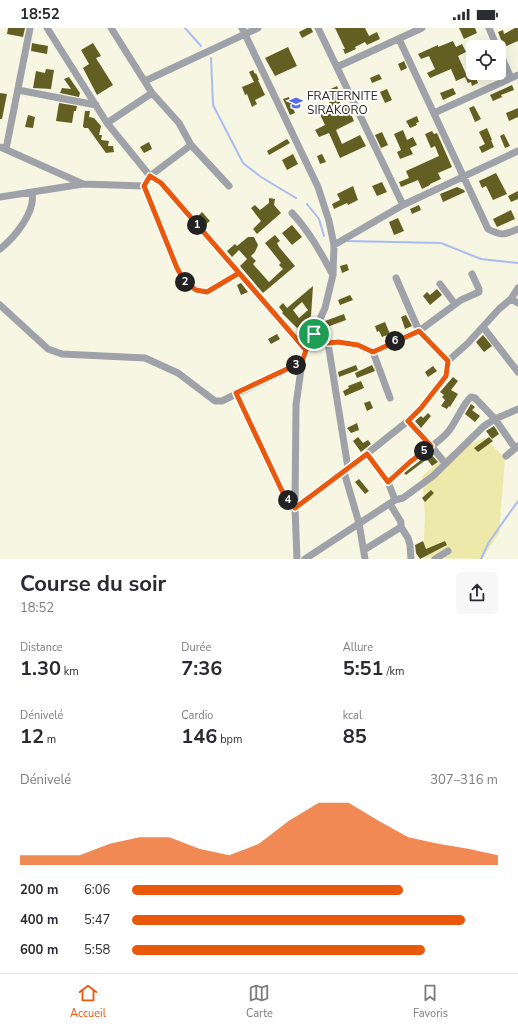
<!DOCTYPE html>
<html lang="fr">
<head>
<meta charset="utf-8">
<style>
  body { margin:0; font-family:"Nunito Sans",sans-serif; background:#f7f7f7; color:#2b2b33; height:100vh; display:flex; flex-direction:column; font-size:15px; white-space:nowrap }
  * { box-sizing:border-box; margin:0 }
  p { font-size:13px; color:#7c7c81 }
  .icon { flex:none; width:22px; height:22px; fill:none; stroke:currentColor; stroke-width:2; stroke-linecap:round; stroke-linejoin:round }
  .map { position:relative; height:531px; overflow:hidden }
  .side { display:flex; flex-direction:column; background:#fff; flex:1 }
  .side>* { flex:none }
  .controls { position:absolute; left:466px; top:12px; display:grid; gap:8px }
  .controls a { display:grid; place-items:center; width:40px; height:40px; border-radius:6px; background:#fff; box-shadow:0 4px 16px #0002; font-size:20px }
  .pin { position:absolute; display:grid; place-items:center; width:34px; height:34px; color:#fff; margin:-17px; border:2px solid #fff; border-radius:50%; box-shadow:0 1px 4px #0007 }
  .km { position:absolute; width:20px; height:20px; margin:-10px; border-radius:50%; background:#222; color:#fff; font-size:11px; line-height:20px; text-align:center }
  .round { display:grid; place-items:center; flex:none; width:42px; height:42px; border-radius:6px; background:#f7f7f7 }
  .overview { display:flex; align-items:center; justify-content:space-between; height:68px; padding:0 20px }
  h1 { font-size:22px; font-weight:700; line-height:30px }
  .metrics { display:grid; grid-template-columns:repeat(3,1fr); gap:6px; height:68px; padding:4px 20px }
  .metrics div { display:grid; align-content:center }
  .metrics b { font-size:20px; font-weight:700 }
  .metrics small { font-size:11px; font-weight:400 }
  .metrics p { font-size:11px }
  .chart { height:112px; padding:8px 20px }
  .chart p { display:flex; justify-content:space-between }
  .chart svg { width:100%; height:72px; margin-top:4px; fill:#ea580c; opacity:.7 }
  ul { padding:0 20px; list-style:none; font-size:13px }
  li { display:grid; grid-template-columns:64px 48px 1fr; align-items:center; height:30px }
  li i { height:10px; border-radius:5px; background:#ea580c }
  .status { display:flex; justify-content:space-between; align-items:center; height:28px; padding:0 20px; background:#fff; direction:ltr }
  .status svg { height:11px; fill:currentColor }
  .dock { display:flex; justify-content:space-around; align-items:center; height:56px; border-top:1px solid #e1e1e2; background:#fff; font-size:11px; color:#7c7c81 }
  .dock a { display:grid; justify-items:center; gap:2px }
  .dock .current { color:#ea580c }
  .map>svg:first-child { display:block }
  .green { fill:#ede9aa }
  .lines { fill:none; stroke-linecap:round; stroke-linejoin:round }
  .stream { stroke:#abbcf3; stroke-width:2 }
  .building { fill:#635f22; fill-rule:evenodd }
  .minor { stroke:#9fa2a9; stroke-width:7 }
  .route-casing { stroke:#fff; stroke-width:8 }
  .route { stroke:#ea580c; stroke-width:5 }
  .labels { text-anchor:middle; dominant-baseline:central; stroke-width:4; stroke-linejoin:round; paint-order:stroke }
  .poi-label { font-size:12px; fill:#282821; stroke:#fff; text-anchor:start }
</style>
</head>
<body>
<div class="status"><b>18:52</b><svg viewBox="0 0 49 12"><path d="M0 12V9h3v3zM5 12V6h3v6zM10 12V3h3v9zM15 12V0h3v12zM26 1h20v11H26zM47 4h2v5h-2z"/></svg></div>
<div class="map">
<svg width="518" height="531" viewBox="0 0 518 531">
  <rect width="100%" height="100%" fill="#f6f6e3"/>
  <path class="green" d="M 484,410 L 505,430 L 499,505 L 482,531 L 423,530 L 425,487 L 422,448 L 452,424 Z"/>
  <g class="lines">
    <path class="stream" d="M 185,0 L 201,18
      M 211,30 L 213,77 L 243,135 L 261,149 L 296,170
      M 307,176 L 319,191 L 324,208
      M 346,213 L 441,215 L 481,231 L 518,235
      M 481,531 L 489,514 L 518,473"/>
  </g>
  <path class="building" d="M 8,0 L 25,0 L 23,9 L 7,6 Z
    M 307,0 L 311,0 L 313,4 L 302,10 L 299,4 Z
    M 335,0 L 365,0 L 369,8 L 377,4 L 380,11 L 367,17 L 365,14 L 355,19 L 356,21 L 345,26 L 343,21 L 345,21 Z
    M 459,0 L 475,0 L 477,5 L 464,11 Z
    M 515,0 L 518,0 L 518,13 L 504,19 L 498,4 L 503,2 L 504,6 Z
    M 453,13 L 456,19 L 462,16 L 466,24 L 458,28 L 467,48 L 474,45 L 478,55 L 472,58 L 471,54 L 468,55 L 465,49 L 456,53 L 451,41 L 430,50 L 427,45 L 435,41 L 429,28 L 421,31 L 418,26 L 438,17 L 438,19 Z
    M 32,15 L 48,18 L 47,26 L 31,23 Z
    M 93,15 L 101,28 L 96,30 L 113,57 L 97,67 L 83,40 L 89,36 L 81,22 Z
    M 288,19 L 297,38 L 275,48 L 265,30 Z
    M 404,33 L 407,40 L 401,43 L 398,36 Z
    M 46,41 L 54,42 L 51,61 L 33,60 L 36,43 L 45,45 Z
    M 253,42 L 255,46 L 256,45 L 259,52 L 258,52 L 265,67 L 255,72 L 257,76 L 252,79 L 247,66 L 245,67 L 242,59 L 254,54 L 249,44 Z
    M 379,46 L 382,51 L 372,55 L 370,50 Z
    M 69,49 L 80,65 L 79,69 L 60,65 L 62,60 L 71,61 L 64,51 Z
    M 512,57 L 514,62 L 501,67 L 502,69 L 493,73 L 490,67 Z
    M 337,58 L 341,68 L 338,70 L 343,81 L 348,79 L 354,93 L 336,102 L 342,116 L 360,107 L 366,118 L 340,130 L 329,105 L 319,109 L 315,102 L 325,97 L 318,82 L 330,76 L 324,64 Z
    M 453,60 L 456,66 L 443,72 L 440,65 Z
    M 387,61 L 392,72 L 385,75 L 380,64 Z
    M 0,65 L 7,66 L 2,91 L 0,91 Z
    M 289,69 L 295,85 L 290,87 L 283,71 Z
    M 59,75 L 77,78 L 76,83 L 74,83 L 72,95 L 56,93 Z
    M 474,78 L 481,91 L 475,94 L 469,80 Z
    M 518,80 L 518,89 L 509,93 L 506,85 Z
    M 85,83 L 90,83 L 89,89 L 94,90 L 101,98 L 99,107 L 102,107 L 101,112 L 109,113 L 108,118 L 113,118 L 114,124 L 106,125 L 88,100 L 84,100 L 83,98 Z
    M 28,87 L 35,89 L 33,100 L 25,99 Z
    M 417,88 L 419,94 L 416,95 L 417,97 L 410,100 L 406,93 Z
    M 487,100 L 492,112 L 491,112 L 494,119 L 482,125 L 479,119 L 485,116 L 479,104 Z
    M 403,102 L 407,112 L 413,109 L 417,117 L 410,120 L 413,126 L 400,131 L 397,124 L 401,122 L 394,106 Z
    M 432,103 L 434,106 L 437,105 L 452,139 L 438,145 L 441,151 L 430,156 L 430,157 L 422,161 L 418,152 L 401,159 L 399,154 L 409,150 L 406,143 L 439,128 L 435,118 L 431,120 L 425,106 Z
    M 382,104 L 388,117 L 381,120 L 375,107 Z
    M 504,106 L 510,118 L 505,120 L 500,108 Z
    M 287,111 L 290,115 L 269,127 L 267,123 Z
    M 149,114 L 152,121 L 144,125 L 140,119 Z
    M 293,126 L 298,136 L 287,142 L 282,132 Z
    M 322,126 L 326,134 L 320,136 L 317,128 Z
    M 496,145 L 507,166 L 493,172 L 486,158 L 482,160 L 479,153 Z
    M 382,154 L 387,164 L 377,168 L 372,158 Z
    M 353,158 L 358,172 L 348,177 L 347,175 L 334,181 L 332,176 L 340,172 L 337,166 Z
    M 457,159 L 464,162 L 465,164 L 443,174 L 440,166 Z
    M 518,163 L 518,171 L 511,174 L 508,168 Z
    M 269,170 L 275,171 L 274,177 L 281,185 L 257,206 L 253,201 L 261,193 L 251,180 L 255,177 L 260,182 L 269,175 Z
    M 419,177 L 421,182 L 412,186 L 410,181 Z
    M 511,182 L 515,191 L 497,199 L 493,191 Z
    M 202,184 L 210,193 L 205,197 L 197,189 Z
    M 398,190 L 404,203 L 394,207 L 389,194 Z
    M 292,197 L 302,209 L 292,217 L 282,205 Z
    M 275,207 L 280,213 L 277,215 L 279,219 L 295,238 L 263,265 L 240,238 L 247,231 L 239,222 L 232,229 L 227,223 L 235,216 L 237,218 L 248,209 L 254,209 L 258,217 L 255,224 L 251,228 L 256,233 L 253,236 L 269,254 L 283,241 L 279,237 L 281,235 L 265,215 Z
    M 347,236 L 349,242 L 342,245 L 340,238 Z
    M 241,255 L 248,264 L 241,267 L 237,257 Z
    M 313,258 L 311,288 L 297,300 L 282,285 L 283,284 L 279,279 L 283,275 L 287,280 ZM 302,274 L 308,282 L 299,290 L 293,282 Z
    M 437,261 L 442,267 L 430,277 L 423,268 L 427,264 L 430,267 Z
    M 350,267 L 353,272 L 340,277 L 338,272 Z
    M 344,286 L 346,292 L 327,299 L 325,293 Z
    M 406,287 L 412,298 L 405,301 L 401,289 Z
    M 385,294 L 390,306 L 382,309 L 379,303 L 377,304 L 375,298 Z
    M 277,306 L 280,311 L 271,316 L 268,311 Z
    M 483,307 L 492,318 L 484,324 L 476,314 Z
    M 356,337 L 358,342 L 339,349 L 338,344 Z
    M 372,337 L 375,343 L 357,350 L 355,345 Z
    M 433,338 L 437,343 L 428,349 L 425,344 Z
    M 453,349 L 458,353 L 451,362 L 458,366 L 450,379 L 449,378 L 447,381 L 441,378 L 445,372 L 442,369 L 444,367 L 440,364 Z
    M 361,353 L 364,360 L 345,368 L 343,363 L 349,360 L 348,358 Z
    M 370,373 L 373,380 L 367,383 L 364,375 Z
    M 471,376 L 475,379 L 472,382 L 480,388 L 475,394 L 465,386 Z
    M 428,385 L 431,388 L 421,400 L 415,393 L 421,388 L 423,390 Z
    M 357,395 L 359,402 L 351,405 L 347,400 Z
    M 494,398 L 499,406 L 492,411 L 486,403 Z
    M 358,409 L 363,415 L 368,412 L 371,416 L 361,424 L 353,413 Z
    M 489,409 L 493,413 L 478,424 L 474,420 Z
    M 430,425 L 438,434 L 432,438 L 427,431 L 406,447 L 404,445 Z
    M 359,451 L 369,463 L 365,466 L 355,454 Z
    M 431,462 L 434,465 L 425,474 L 422,470 Z
    M 423,513 L 426,521 L 445,513 L 447,517 L 420,531 L 416,525 L 415,517 Z"/>
  <g class="lines">
    <path class="minor" d="M 47,0 L 107,95 L 150,148 L 161,155 L 306,322
      M 242,0 L 318,159 L 329,193 L 334,217 L 333,247 L 325,280 L 306,322 L 302,334 L 296,377 L 295,480 L 297,531
      M 318,0 L 403,177
      M 489,0 L 497,19
      M 399,11 L 488,201 C 501,208 505,207 518,201
      M 499,23 L 511,50
      M 337,39 L 422,0
      M 145,53 L 258,0
      M 18,62 L 96,77
      M 152,65 L 179,95 L 191,117
      M 434,85 L 518,47
      M 107,95 L 152,65 L 111,0
      M 0,119 L 83,156 L 144,158 L 150,148 L 191,117 L 229,158
      M 6,121 L 30,0
      M 144,158 L 177,240 L 185,254 L 196,262 L 207,264 L 239,245
      M 0,169 L 83,156
      M 292,185 C 309,203 321,225 333,247
      M 334,217 L 403,177 L 518,123
      M 0,221 C 14,210 36,184 32,165
      M 396,250 L 419,303 L 461,272 L 479,264 L 479,261 L 472,246
      M 440,256 L 455,276
      M 511,271 L 518,260
      M 0,277 L 48,321 L 62,326 L 145,330 L 178,345 L 215,373 L 222,373 L 302,334
      M 483,299 L 518,344
      M 314,306 L 328,315 L 338,314 L 358,317 L 373,324 L 419,303 L 448,333
      M 328,315 L 348,440
      M 373,324 L 390,370
      M 236,365 L 283,465 L 295,480 L 344,444 L 408,393 L 427,413 L 445,435
      M 408,393 L 421,380 L 446,348 L 448,333 L 468,315 L 499,281 L 511,271 L 518,275
      M 367,426 L 388,454 L 395,472
      M 506,428 L 518,418
      M 344,444 L 359,495 L 365,531
      M 388,454 C 398,444 409,434 421,426 C 430,419 440,413 447,405 C 456,395 463,375 471,369 L 475,370 L 495,391 L 515,420
      M 401,499 L 408,510 L 410,517 L 411,531
      M 364,522 L 401,499 L 401,494 L 390,476
      M 305,531 L 395,472 L 403,470 L 433,448 L 484,398 L 495,391 L 518,381
      M 435,531 L 448,523"/>
  </g>
  <g class="lines">
    <g class="route-casing">
      <path id="route" d="M 314,306 L 306,322 L 161,155 L 150,148 L 144,158 L 177,240 L 185,254 L 196,262 L 207,264 L 239,245 L 306,322 L 302,334 L 236,365 L 283,465 L 295,480 L 367,426 L 388,454 L 410,434 L 431,418 L 408,393 L 421,380 L 446,348 L 448,333 L 419,303 L 373,324 L 358,317 L 338,314 L 328,315 L 314,306"/>
    </g>
    <use href="#route" class="route"/>
  </g>
  <defs>
    <g id="school-bare" transform="scale(1.08)"><path d="M0-5L7-2L0 1L-7-2ZM-4 1L0 2.5L4 1V4Q0 6-4 4Z" fill="#576de3" stroke="#fff" stroke-width="2.5" paint-order="stroke"/></g>
  </defs>
  <g fill-rule="evenodd">
    <use href="#school-bare" x="296" y="75"/>
  </g>
  <g class="labels">
    <g class="poi-label">
      <text x="307" y="68">FRATERNITE<tspan x="307" dy="14">SIRAKORO</tspan></text>
    </g>
  </g>
</svg>
<div class="controls">
<a><svg class="icon" aria-label="locate" viewBox="0 0 24 24"><circle cx="12" cy="12" r="6"/><path d="M12 2v4M12 18v4M2 12h4M18 12h4"/></svg></a>
</div>
<div class="pin" style="left:314px;top:306px;background:#1e9e55"><svg class="icon" aria-label="arrive" viewBox="0 0 24 24"><path d="M6 21V4h12l-3 4 3 4H6"/></svg></div>
<b class="km" style="left:197px;top:197px">1</b>
<b class="km" style="left:185px;top:254px">2</b>
<b class="km" style="left:296px;top:337px">3</b>
<b class="km" style="left:288px;top:472px">4</b>
<b class="km" style="left:424px;top:423px">5</b>
<b class="km" style="left:395px;top:313px">6</b>
</div>
<section class="side">
<div class="overview"><div><h1>Course du soir</h1><p>18:52</p></div><a class="round"><svg class="icon" aria-label="share" viewBox="0 0 24 24"><path d="M12 15V3M7 8l5-5 5 5M5 13v7h14v-7"/></svg></a></div>
<div class="metrics">
<div><p>Distance</p><b>1.30<small> km</small></b></div>
<div><p>Durée</p><b>7:36</b></div>
<div><p>Allure</p><b>5:51<small> /km</small></b></div>
</div>
<div class="metrics">
<div><p>Dénivelé</p><b>12<small> m</small></b></div>
<div><p>Cardio</p><b>146<small> bpm</small></b></div>
<div><p>kcal</p><b>85</b></div>
</div>
<div class="chart"><p><span>Dénivelé</span>307–316 m</p>
<svg viewBox="0 0 160 44" preserveAspectRatio="none"><path d="M0 44V38L10 38L20 38L30 31L40 27L50 27L60 34L70 38L80 31L90 17L100 6L110 6L120 17L130 27L140 31L150 34L160 38V44z"/></svg>
</div>
<ul>
<li><b>200 m</b>6:06<i style="width:74%"></i></li>
<li><b>400 m</b>5:47<i style="width:91%"></i></li>
<li><b>600 m</b>5:58<i style="width:80%"></i></li>
</ul>
</section>
<nav class="dock">
<a class="current"><svg class="icon" aria-label="home" viewBox="0 0 24 24"><path d="M3 11l9-7 9 7M6 9v11h12V9"/></svg>Accueil</a>
<a><svg class="icon" aria-label="map" viewBox="0 0 24 24"><path d="M3 6l6-2 6 2 6-2v14l-6 2-6-2-6 2zM9 4v14M15 6v14"/></svg>Carte</a>
<a><svg class="icon" aria-label="saved" viewBox="0 0 24 24"><path d="M7 4h10v16l-5-4-5 4z"/></svg>Favoris</a>
</nav>
</body>
</html>
